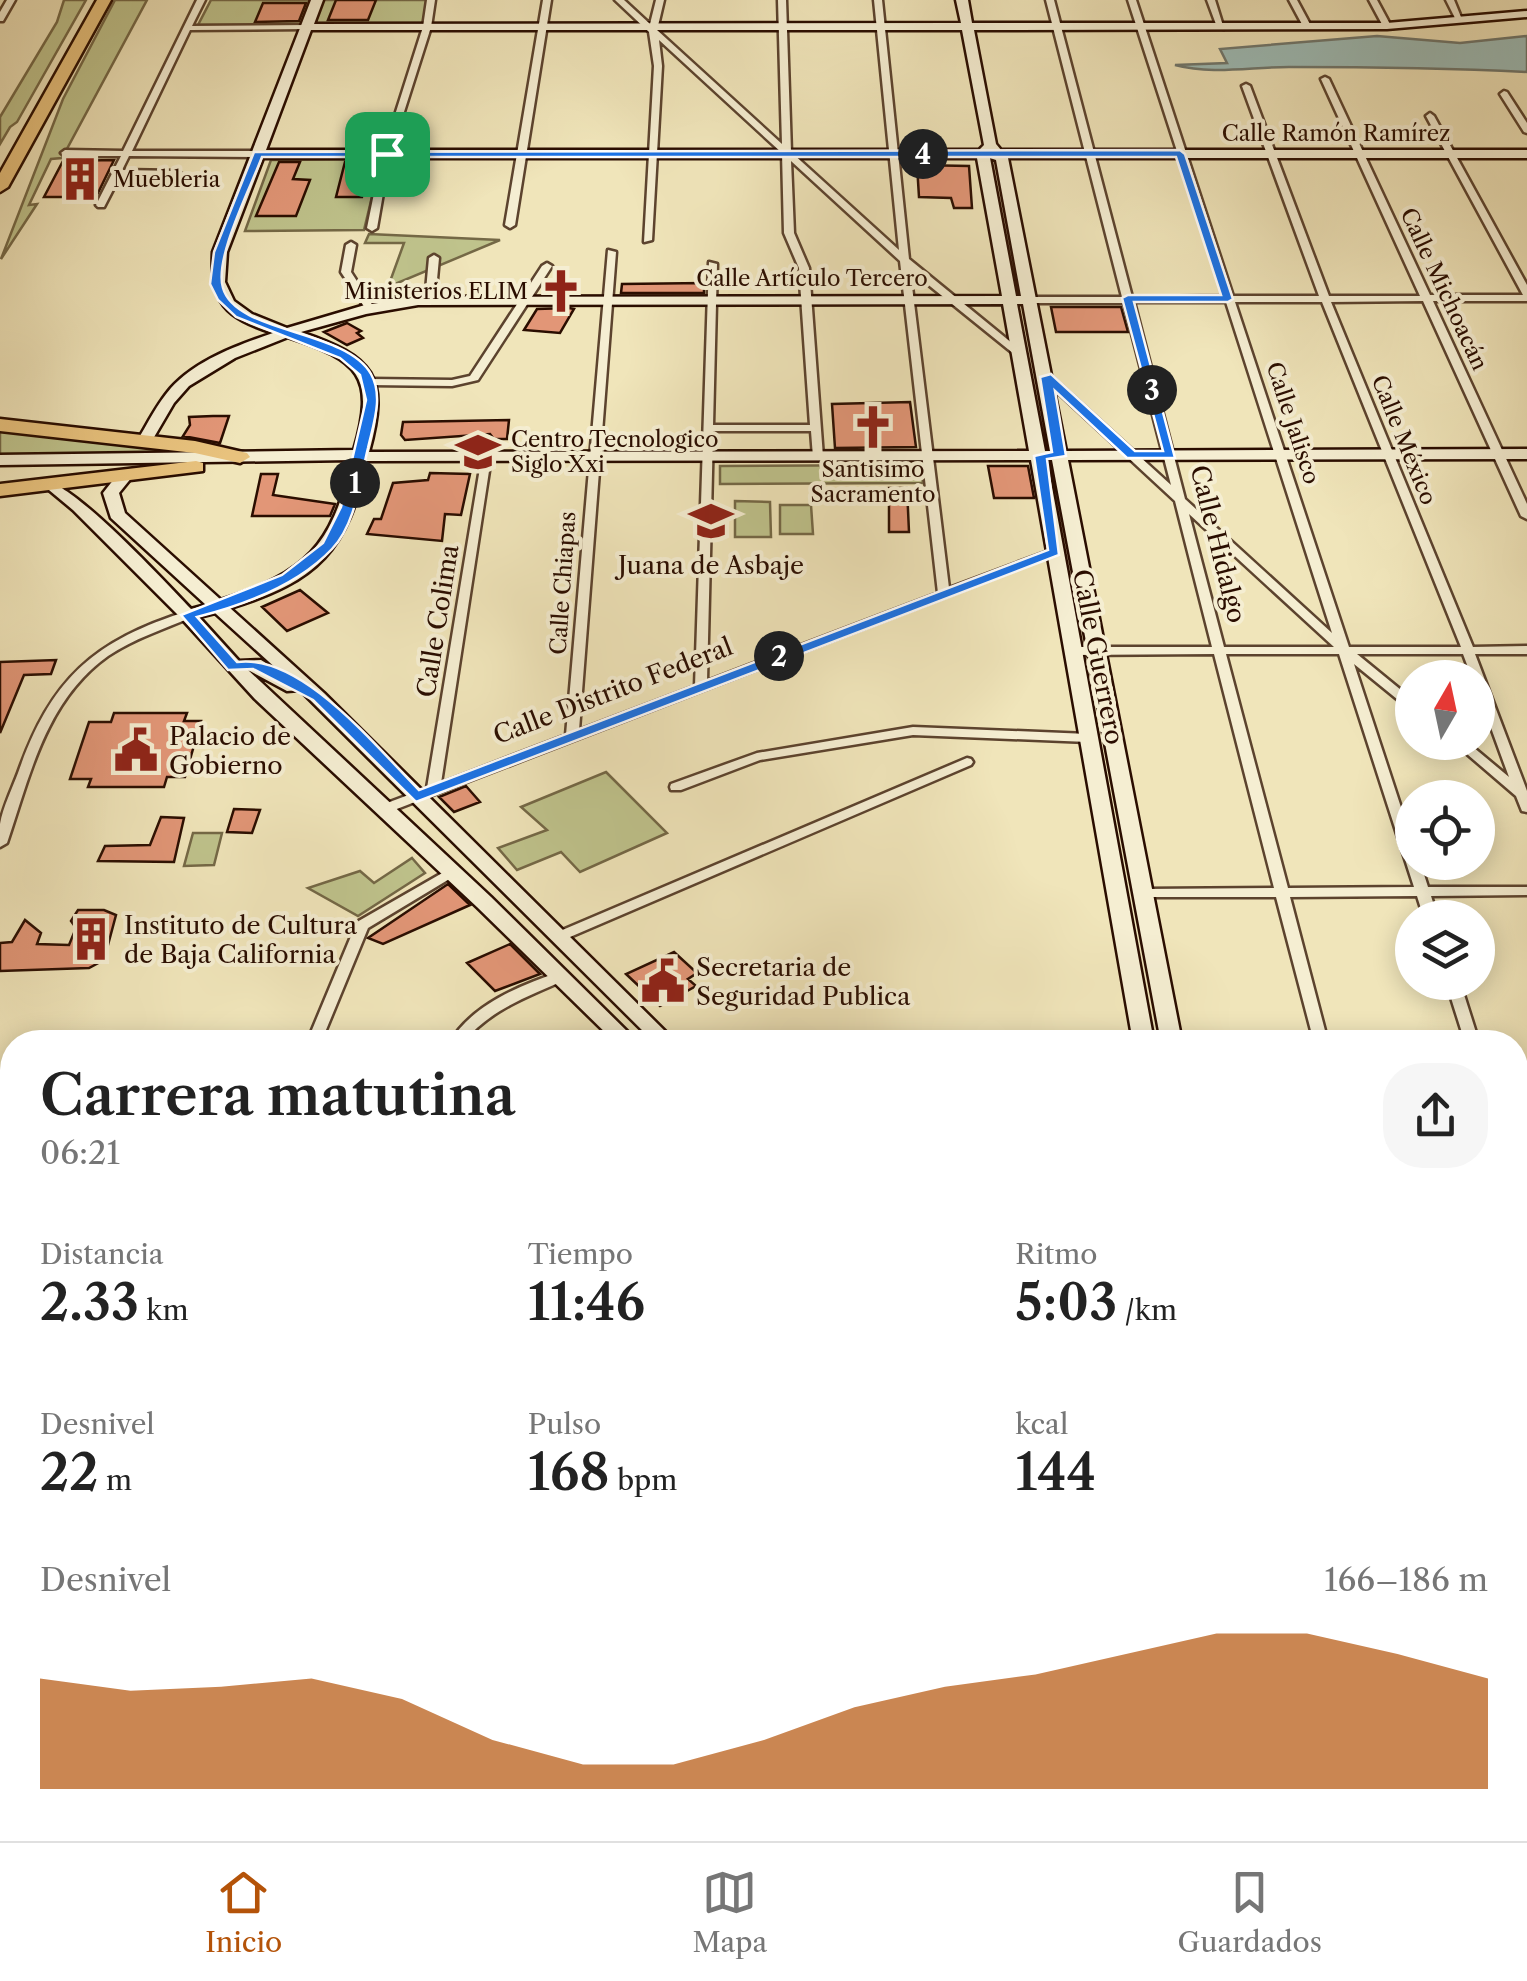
<!DOCTYPE html>
<html lang="es">
<head>
<meta charset="utf-8">
<style>
  body { margin:0; font-family:"Libre Caslon Text",serif; background:#f6f6f6; color:#222; height:100vh; display:flex; flex-direction:column; font-size:38px; white-space:nowrap }
  * { box-sizing:border-box; margin:0 }
  p { font-size:32px; color:#767676 }
  .icon { flex:none; width:55px; height:55px; fill:none; stroke:currentColor; stroke-width:2; stroke-linecap:round; stroke-linejoin:round }
  .map { position:relative; flex:1; overflow:hidden }
  .side { position:absolute; left:0px; top:1030px; width:1528px; height:812px; display:flex; flex-direction:column; background:#fff; border-radius:40px 40px 0 0; box-shadow:0 5px 25px #0003 }
  .side>* { flex:none }
  .needle { width:65px; rotate:9deg }
  .buttons { position:absolute; left:1395px; top:660px; display:grid; gap:20px }
  .buttons a { display:grid; place-items:center; width:100px; height:100px; border-radius:50%; background:#fff; box-shadow:0 5px 25px #0003; font-size:50px }
  .pin { position:absolute; display:grid; place-items:center; width:85px; height:85px; color:#fff; margin:-42px; border-radius:20px; box-shadow:0 5px 15px #0006 }
  .km { position:absolute; width:50px; height:50px; margin:-25px; border-radius:50%; background:#222; color:#fff; font-size:28px; line-height:50px; text-align:center }
  .round { display:grid; place-items:center; flex:none; width:105px; height:105px; border-radius:40px; background:#f6f6f6 }
  .head { display:flex; align-items:center; justify-content:space-between; height:170px; padding:0 40px }
  h1 { font-size:55px; font-weight:600; line-height:75px }
  .figures { display:grid; grid-template-columns:repeat(3,1fr); gap:15px; height:170px; padding:10px 40px }
  .figures div { display:grid; align-content:center }
  .figures b { font-size:50px; font-weight:600 }
  .figures small { font-size:28px; font-weight:400 }
  .figures p { font-size:28px }
  .chart { height:280px; padding:20px 40px }
  .chart p { display:flex; justify-content:space-between }
  .chart svg { width:100%; height:180px; margin-top:10px; fill:#b45309; opacity:.7 }
  .tab-bar { display:flex; justify-content:space-around; align-items:center; height:140px; border-top:2px solid #e0e0e0; background:#fff; font-size:28px; color:#767676 }
  .tab-bar a { display:grid; justify-items:center; gap:5px }
  .tab-bar .active { color:#b45309 }
  .map>svg:first-child { display:block }
  .green { fill:#bfc38c; stroke:#746846; stroke-width:2.5 }
  .water { fill:#9dbdb8; stroke:#6f776e; stroke-width:2.5 }
  .lines { fill:none; stroke-linecap:round; stroke-linejoin:round }
  .stream { stroke:#6f776e; stroke-width:6 }
  .building { fill:#e29677; stroke:#2a0d00; stroke-width:2.5 }
  .street-casing { stroke:#5c432e; stroke-width:5 }
  .secondary-casing { stroke:#2a0d00; stroke-width:5 }
  .highway-casing { stroke:#2a0d00; stroke-width:5 }
  .street { fill:#f5eed2; fill-rule:evenodd }
  .secondary { fill:#f5eed2; fill-rule:evenodd }
  .highway { fill:#e8c27d; fill-rule:evenodd }
  .route { fill:#1a73e8; stroke:#fff; stroke-width:2.5; fill-rule:evenodd }
  .labels { text-anchor:middle; dominant-baseline:central; stroke-width:8; stroke-linejoin:round; paint-order:stroke }
  .far-street-label { font-size:22px; fill:#2a0d00; stroke:#f5eed2 }
  .far-poi-label { font-size:22px; fill:#2a0d00; stroke:#f5eed2; text-anchor:start }
  .street-label { font-size:25px; fill:#2a0d00; stroke:#f5eed2 }
  .poi-label { font-size:25px; fill:#2a0d00; stroke:#f5eed2; text-anchor:start }
</style>
</head>
<body>
<div class="map">
<svg width="1527" height="1841" viewBox="0 0 1527 1841">
  <rect width="100%" height="100%" fill="#f0e5ba"/>
  <filter id="stains"><feTurbulence type="fractalNoise" baseFrequency=".002" numOctaves="4"/><feColorMatrix values="0 0 0 0 .2 0 0 0 0 .09 0 0 0 0 .02 0 0 0 .5 -.17"/></filter>
  <radialGradient id="worn" r=".72"><stop offset=".6" stop-color="#630" stop-opacity="0"/><stop offset="1" stop-color="#630" stop-opacity=".3"/></radialGradient>
  <path class="green" d="M 64,0 L 86,0 L 17,122 L 10,127 L 0,144 L 0,117 L 57,22 Z
    M 115,0 L 147,0 L 62,158 L 51,159 L 29,205 L 37,204 L 1,259 L 63,99 Z
    M 211,0 L 429,0 L 423,25 L 198,25 Z
    M 381,159 L 364,230 L 245,231 L 271,160 Z
    M 369,234 L 500,240 L 388,287 L 404,243 L 365,243 Z
    M 0,430 L 208,454 L 0,454 Z
    M 920,465 L 923,483 L 720,484 L 720,466 Z
    M 735,501 L 770,502 L 771,537 L 735,537 Z
    M 780,505 L 811,505 L 813,534 L 780,534 Z
    M 606,772 L 667,833 L 580,872 L 561,852 L 517,870 L 498,848 L 547,830 L 521,807 Z
    M 193,833 L 222,833 L 214,865 L 184,866 Z
    M 412,858 L 425,873 L 358,916 L 308,888 L 360,871 L 374,883 Z"/>
  <path class="water" d="M 1377,36 L 1460,43 L 1527,36 L 1527,72 C 1448,68 1369,67 1289,67 C 1250,67 1213,75 1175,65 L 1227,63 L 1220,49 Z"/>
  <g class="lines">
    <path class="stream" d="M 1102,1841 L 1112,1836"/>
  </g>
  <path class="building" d="M 336,0 L 376,0 L 368,20 L 328,20 Z
    M 263,3 L 306,3 L 299,21 L 255,22 Z
    M 114,160 L 96,197 L 44,197 L 63,161 Z
    M 279,162 L 300,162 L 293,179 L 310,180 L 296,216 L 256,216 Z
    M 345,162 L 373,162 L 362,197 L 336,197 Z
    M 917,165 L 969,166 L 972,208 L 954,208 L 951,198 L 919,197 Z
    M 704,283 L 704,293 L 621,293 L 622,284 Z
    M 1051,307 L 1121,307 L 1128,332 L 1056,332 Z
    M 537,309 L 569,308 L 574,309 L 560,333 L 524,330 Z
    M 347,323 L 361,331 L 357,333 L 363,338 L 347,345 L 324,332 Z
    M 910,402 L 916,447 L 835,448 L 832,404 Z
    M 213,416 L 229,416 L 220,443 L 183,436 L 190,425 L 189,417 Z
    M 509,420 L 507,439 L 494,439 L 490,434 L 405,440 L 401,435 L 403,422 Z
    M 988,466 L 1028,466 L 1034,498 L 994,498 Z
    M 430,473 L 470,474 L 461,515 L 445,514 L 442,541 L 367,534 L 374,519 L 381,519 L 393,483 L 428,480 Z
    M 261,474 L 278,474 L 273,495 L 335,504 L 330,516 L 252,516 Z
    M 889,488 L 907,488 L 909,532 L 889,532 Z
    M 300,590 L 328,613 L 287,631 L 262,607 Z
    M 56,660 L 51,674 L 24,675 L 0,733 L 0,662 Z
    M 114,713 L 187,713 L 184,721 L 201,721 L 185,777 L 167,777 L 164,787 L 88,787 L 91,779 L 70,779 L 89,722 L 111,722 Z
    M 466,786 L 480,802 L 454,812 L 439,797 Z
    M 234,809 L 260,810 L 252,833 L 227,832 Z
    M 161,817 L 184,818 L 174,862 L 98,861 L 105,846 L 150,845 Z
    M 448,884 L 470,905 L 383,944 L 368,938 Z
    M 78,910 L 104,910 L 116,915 L 104,960 L 89,968 L 0,971 L 0,943 L 12,942 L 25,920 L 41,933 L 37,944 L 69,945 L 76,928 L 71,921 Z
    M 510,944 L 540,974 L 495,991 L 467,963 Z
    M 674,952 L 697,973 L 688,979 L 696,986 L 660,1006 L 626,974 Z"/>
  <g class="lines">
    <g class="street-casing">
      <path id="street" d="M 7,0 L 15,0 L 3,21 L 0,21 L 0,12 Z
        M 197,0 L 205,0 L 192,26 L 307,25 L 311,27 L 307,29 L 190,30 L 132,151 L 258,151 L 262,154 L 258,157 L 129,156 L 122,170 L 178,171 L 182,174 L 178,177 L 120,176 L 104,207 L 98,207 L 96,205 L 121,156 L 65,156 L 61,153 L 65,150 L 123,151 Z
        M 427,0 L 435,0 L 431,27 L 389,159 L 377,228 L 372,231 L 367,228 L 381,159 L 423,27 Z
        M 543,0 L 551,0 L 515,225 L 510,228 L 505,225 Z
        M 615,0 L 624,0 L 650,24 L 656,0 L 664,0 L 657,30 L 782,144 L 778,0 L 786,0 L 791,152 L 899,250 L 874,0 L 882,0 L 909,259 L 1023,352 L 1014,354 L 910,270 L 949,588 L 1051,550 L 1055,549 L 1061,552 L 389,812 L 379,812 L 377,809 L 379,806 L 427,788 L 482,456 L 490,456 L 491,458 L 441,783 L 566,735 L 608,250 L 616,252 L 579,730 L 695,686 L 709,262 L 717,264 L 713,425 L 810,425 L 799,268 L 784,233 L 782,153 L 659,40 L 662,66 L 652,240 L 644,242 L 654,66 L 649,32 ZM 791,161 L 900,261 L 938,593 L 707,681 L 713,431 L 811,431 L 813,457 L 818,460 L 823,457 L 809,268 L 794,233 Z
        M 1046,0 L 1054,0 L 1132,297 L 1224,296 L 1128,0 L 1136,0 L 1233,296 L 1319,296 L 1242,86 L 1246,84 L 1250,86 L 1329,296 L 1420,296 L 1321,79 L 1325,77 L 1329,79 L 1430,295 L 1523,295 L 1426,116 L 1430,113 L 1434,116 L 1527,285 L 1527,301 L 1433,301 L 1527,504 L 1527,519 L 1521,516 L 1423,301 L 1331,302 L 1473,647 L 1527,646 L 1527,654 L 1475,654 L 1527,791 L 1527,812 L 1522,811 L 1516,796 L 1453,742 L 1467,742 L 1509,777 L 1478,692 L 1478,678 L 1472,678 L 1463,654 L 1357,654 L 1412,699 L 1412,709 L 1408,708 L 1354,664 L 1412,841 L 1412,862 L 1420,862 L 1428,887 L 1527,887 L 1527,895 L 1431,896 L 1438,918 L 1424,918 L 1417,896 L 1290,897 L 1328,1042 L 1314,1042 L 1276,897 L 1145,897 L 1138,893 L 1145,889 L 1274,888 L 1214,654 L 1072,655 L 1066,651 L 1072,647 L 1212,647 L 1175,501 L 1041,377 L 1046,374 L 1050,375 L 1171,485 L 1124,303 L 1030,303 L 1025,300 L 1030,297 L 1122,297 ZM 1134,302 L 1226,302 L 1332,633 L 1185,499 ZM 1235,302 L 1322,302 L 1461,647 L 1349,647 ZM 1189,514 L 1334,647 L 1224,647 ZM 1226,654 L 1339,654 L 1414,887 L 1288,888 Z
        M 1207,0 L 1215,0 L 1224,29 L 1217,27 Z
        M 1289,0 L 1297,0 L 1311,26 L 1310,28 L 1304,28 Z
        M 1369,0 L 1377,0 L 1391,26 L 1390,28 L 1384,28 Z
        M 1446,0 L 1454,0 L 1463,22 L 1457,22 Z
        M 1504,91 L 1507,92 L 1527,123 L 1527,133 L 1524,132 L 1500,94 Z
        M 351,242 L 356,245 L 351,272 L 373,306 L 371,308 L 365,308 L 341,272 L 346,245 Z
        M 434,255 L 439,258 L 435,301 L 430,304 L 425,301 L 429,258 Z
        M 547,263 L 552,266 L 478,380 L 452,386 L 370,385 L 365,382 L 370,379 L 452,380 L 470,376 L 542,266 Z
        M 188,611 L 192,613 L 194,615 L 192,617 C 164,629 133,639 108,656 C 46,700 30,775 7,843 L 0,847 C 0,840 0,831 0,824 C 3,807 12,789 18,773 C 51,679 93,641 188,611 Z
        M 913,727 L 1088,734 L 1094,738 L 1088,742 L 913,735 L 760,760 L 681,790 L 671,790 L 670,787 L 671,784 L 757,753 Z
        M 967,758 L 971,759 L 973,762 L 971,765 L 563,940 L 558,942 L 551,937 L 553,934 Z
        M 451,868 L 458,872 L 456,875 L 368,928 L 321,1042 L 307,1042 L 357,922 Z
        M 560,972 L 565,974 L 567,977 L 565,980 C 529,996 489,1010 464,1042 L 450,1042 C 472,1005 520,985 560,972 Z
        M 1446,982 L 1460,982 L 1479,1042 L 1465,1042 Z
        M 1515,1167 L 1520,1169 L 1527,1186 L 1527,1216 L 1521,1214 L 1515,1197 Z
        M 12,1545 L 12,1574 L 6,1588 L 0,1590 L 0,1560 L 6,1547 Z
        M 1515,1606 L 1527,1606 L 1527,1622 L 1515,1622 Z
        M 12,1770 L 12,1802 L 9,1810 L 12,1810 L 12,1828 L 0,1830 L 0,1785 L 5,1773 Z
        M 1515,1804 L 1522,1806 L 1527,1821 L 1527,1841 L 1513,1841 L 1510,1830 L 1515,1830 Z
        M 855,1830 L 875,1830 L 876,1841 L 856,1841 Z
        M 1061,1830 L 1081,1830 L 1082,1841 L 1062,1841 Z"/>
    </g>
    <g class="secondary-casing">
      <path id="secondary" d="M 311,0 L 323,0 L 314,24 L 961,23 L 956,0 L 968,0 L 972,23 L 1387,23 L 1527,11 L 1527,17 L 1387,29 L 974,30 L 996,144 L 1001,150 L 1527,150 L 1527,158 L 1008,158 L 1066,451 L 1527,449 L 1527,459 L 1068,460 L 1182,1042 L 1161,1042 L 1052,460 L 1047,460 L 1154,1042 L 1133,1042 L 1031,460 L 367,461 C 347,550 319,581 230,608 L 324,693 L 676,1042 L 654,1042 L 300,690 L 287,691 L 248,670 L 491,897 L 638,1042 L 615,1042 L 477,907 L 255,699 L 182,619 L 73,510 L 43,485 L 45,482 C 70,479 169,586 191,609 L 206,605 L 111,518 L 103,493 L 118,474 L 124,472 L 132,477 L 119,493 L 125,513 L 221,600 C 307,572 331,548 352,460 L 0,465 L 0,455 L 354,450 C 376,376 359,360 288,337 L 235,358 L 189,386 L 174,403 L 150,444 L 145,446 L 137,441 C 148,423 157,404 171,388 C 196,360 238,345 273,333 C 225,317 210,303 213,252 ZM 311,30 L 962,30 L 984,145 L 979,150 L 266,150 ZM 263,158 L 977,158 L 1002,296 L 418,297 L 365,305 L 287,328 L 252,314 L 234,301 L 225,282 L 227,252 ZM 990,158 L 996,160 L 1021,296 L 1016,296 ZM 1003,304 L 1029,451 L 369,452 C 390,376 374,357 301,332 L 366,314 L 418,305 ZM 1017,304 L 1023,304 L 1050,451 L 1045,451 ZM 215,613 L 279,671 L 261,660 L 239,661 L 199,617 Z
        M 1269,1830 L 1297,1830 L 1299,1841 L 1271,1841 Z
        M 1307,1830 L 1335,1830 L 1337,1841 L 1309,1841 Z"/>
    </g>
    <g class="highway-casing">
      <path id="highway" d="M 97,0 L 111,0 L 8,187 L 0,192 L 0,173 Z
        M 0,419 L 195,441 L 247,453 L 250,457 L 240,463 L 195,453 L 0,431 Z
        M 196,461 L 203,463 L 203,471 L 0,496 L 0,484 Z"/>
    </g>
    <use href="#street" class="street"/>
    <use href="#secondary" class="secondary"/>
    <use href="#highway" class="highway"/>
  </g>
  <path class="route" d="M 1180,150 L 1185,154 L 1233,299 L 1228,302 L 1134,302 L 1175,458 L 1127,458 L 1055,391 L 1066,456 L 1047,459 L 1059,555 L 416,802 L 313,700 L 253,669 L 228,670 L 181,615 L 282,575 L 323,543 L 341,507 L 366,400 L 360,375 L 340,358 L 236,317 L 218,300 L 210,284 L 214,252 L 254,152 ZM 262,157 L 1176,157 L 1221,295 L 1128,295 L 1122,298 L 1163,451 L 1135,451 L 1051,374 L 1040,377 L 1052,452 L 1034,456 L 1048,550 L 419,790 C 376,747 302,653 237,662 L 197,617 C 244,605 299,584 332,549 C 356,524 360,480 368,448 C 373,425 384,397 371,374 C 346,329 236,334 223,288 C 214,258 251,187 262,157 Z"/>
  <defs>
    <g id="building-bare" transform="scale(3.45)"><path d="M-4-6H4V6H1V3H-1V6H-4ZM-2.5-4.3h1.7v1.8h-1.7ZM.8-4.3h1.7v1.8H.8ZM-2.5-1h1.7V.8h-1.7ZM.8-1h1.7V.8H.8Z" fill="#8f2418" stroke="#f5eed2" stroke-width="2.5" paint-order="stroke"/></g>
    <g id="church-bare" transform="scale(3.45)"><path d="M-1.2-6h2.4v3.5h3.3v2.4h-3.3V6h-2.4V-.1h-3.3v-2.4h3.3Z" fill="#8f2418" stroke="#f5eed2" stroke-width="2.5" paint-order="stroke"/></g>
    <g id="university-bare" transform="scale(3.45)"><path d="M0-5L7-2L0 1L-7-2ZM-4 1L0 2.5L4 1V4Q0 6-4 4Z" fill="#8f2418" stroke="#f5eed2" stroke-width="2.5" paint-order="stroke"/></g>
    <g id="school-bare" transform="scale(3.45)"><path d="M0-5L7-2L0 1L-7-2ZM-4 1L0 2.5L4 1V4Q0 6-4 4Z" fill="#8f2418" stroke="#f5eed2" stroke-width="2.5" paint-order="stroke"/></g>
    <g id="civic-bare" transform="scale(3.45)"><path d="M-.6-6.5H3V-4.5H.6V-3L4-1V1h2V6H-6V1h2V-1L-.6-3ZM-1.2 2.5V6h2.4V2.5Z" fill="#8f2418" stroke="#f5eed2" stroke-width="2.5" paint-order="stroke"/></g>
  </defs>
  <g fill-rule="evenodd">
    <use href="#building-bare" x="80" y="179"/>
    <use href="#church-bare" x="561" y="291"/>
    <use href="#church-bare" x="873" y="427"/>
    <use href="#university-bare" x="478" y="452"/>
    <use href="#school-bare" x="711" y="521"/>
    <use href="#civic-bare" x="136" y="750"/>
    <use href="#building-bare" x="91" y="939"/>
    <use href="#civic-bare" x="663" y="981"/>
  </g>
  <g class="labels">
    <g class="far-street-label">
      <text x="1336" y="133">Calle Ramón Ramírez</text>
      <text x="812" y="278">Calle Artículo Tercero</text>
      <text transform="translate(1444 289) rotate(65)">Calle Michoacán</text>
      <text transform="translate(1293 423) rotate(72)">Calle Jalisco</text>
      <text transform="translate(1404 440) rotate(68)">Calle México</text>
      <text transform="translate(563 583) rotate(-86)">Calle Chiapas</text>
    </g>
    <g class="far-poi-label">
      <text x="113" y="179">Muebleria</text>
      <text x="528" y="291" text-anchor="end">Ministerios ELIM</text>
      <text x="511" y="439">Centro Tecnologico<tspan x="511" dy="25">Siglo Xxi</tspan></text>
      <text x="873" y="469" text-anchor="middle">Santisimo<tspan x="873" dy="25">Sacramento</tspan></text>
    </g>
    <g class="street-label">
      <text transform="translate(1218 544) rotate(76)">Calle Hidalgo</text>
      <text transform="translate(438 621) rotate(-81)">Calle Colima</text>
      <text transform="translate(1098 657) rotate(79)">Calle Guerrero</text>
      <text transform="translate(613 691) rotate(-21)">Calle Distrito Federal</text>
    </g>
    <g class="poi-label">
      <text x="711" y="565" text-anchor="middle">Juana de Asbaje</text>
      <text x="169" y="736">Palacio de<tspan x="169" dy="29">Gobierno</tspan></text>
      <text x="124" y="925">Instituto de Cultura<tspan x="124" dy="29">de Baja California</tspan></text>
      <text x="696" y="967">Secretaria de<tspan x="696" dy="29">Seguridad Publica</tspan></text>
    </g>
  </g>
  <rect width="100%" height="100%" filter="url(#stains)"/>
  <rect width="100%" height="100%" fill="url(#worn)"/>
</svg>
<div class="buttons">
<a><svg class="needle" viewBox="-14 -14 28 28"><path d="M0-13l5 13h-10z" fill="#e53935"/><path d="M0 13l5-13h-10z" fill="#767676"/></svg></a>
<a><svg class="icon" aria-label="locate" viewBox="0 0 24 24"><circle cx="12" cy="12" r="6"/><path d="M12 2v4M12 18v4M2 12h4M18 12h4"/></svg></a>
<a><svg class="icon" aria-label="layers" viewBox="0 0 24 24"><path d="M12 4l9 5-9 5-9-5zM3 14l9 5 9-5"/></svg></a>
</div>
<div class="pin" style="left:387px;top:154px;background:#1e9e55"><svg class="icon" aria-label="arrive" viewBox="0 0 24 24"><path d="M6 21V4h12l-3 4 3 4H6"/></svg></div>
<b class="km" style="left:355px;top:483px">1</b>
<b class="km" style="left:779px;top:656px">2</b>
<b class="km" style="left:1152px;top:390px">3</b>
<b class="km" style="left:923px;top:154px">4</b>
<section class="side">
<div class="head"><div><h1>Carrera matutina</h1><p>06:21</p></div><a class="round"><svg class="icon" aria-label="share" viewBox="0 0 24 24"><path d="M12 15V3M7 8l5-5 5 5M5 13v7h14v-7"/></svg></a></div>
<div class="figures">
<div><p>Distancia</p><b>2.33<small> km</small></b></div>
<div><p>Tiempo</p><b>11:46</b></div>
<div><p>Ritmo</p><b>5:03<small> /km</small></b></div>
</div>
<div class="figures">
<div><p>Desnivel</p><b>22<small> m</small></b></div>
<div><p>Pulso</p><b>168<small> bpm</small></b></div>
<div><p>kcal</p><b>144</b></div>
</div>
<div class="chart"><p><span>Desnivel</span>166–186 m</p>
<svg viewBox="0 0 160 44" preserveAspectRatio="none"><path d="M0 44V17L10 20L20 19L30 17L40 22L50 32L60 38L70 38L80 32L90 24L100 19L110 16L120 11L130 6L140 6L150 11L160 17V44z"/></svg>
</div>
</section>
</div>
<nav class="tab-bar">
<a class="active"><svg class="icon" aria-label="home" viewBox="0 0 24 24"><path d="M3 11l9-7 9 7M6 9v11h12V9"/></svg>Inicio</a>
<a><svg class="icon" aria-label="map" viewBox="0 0 24 24"><path d="M3 6l6-2 6 2 6-2v14l-6 2-6-2-6 2zM9 4v14M15 6v14"/></svg>Mapa</a>
<a><svg class="icon" aria-label="saved" viewBox="0 0 24 24"><path d="M7 4h10v16l-5-4-5 4z"/></svg>Guardados</a>
</nav>
</body>
</html>
